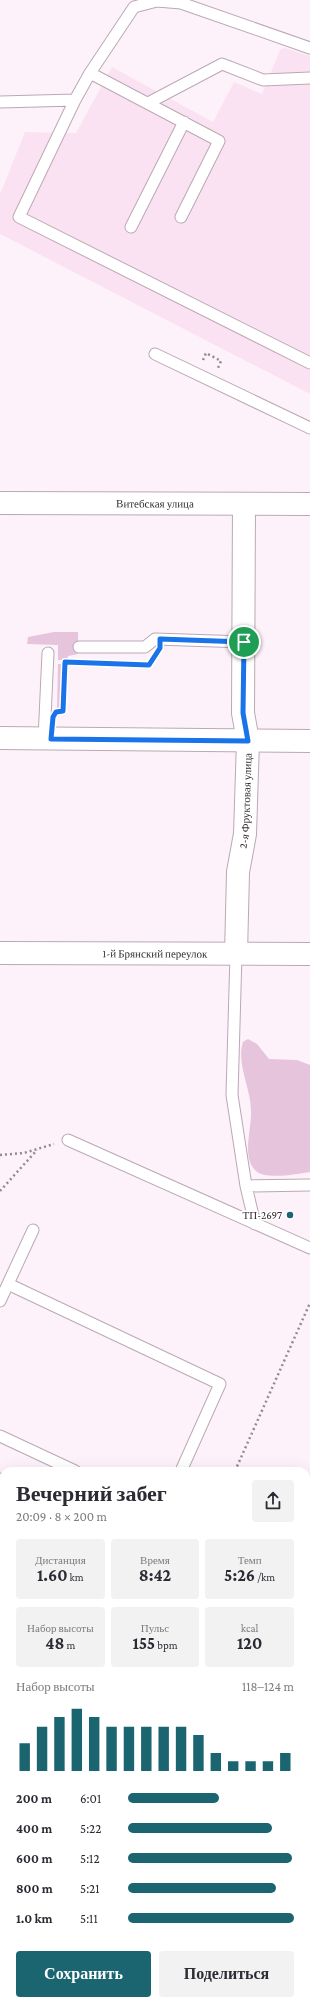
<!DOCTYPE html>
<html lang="ru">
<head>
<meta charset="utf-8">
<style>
  body { margin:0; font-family:"Crimson Pro",serif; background:#f2f2f3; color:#2b2b33; height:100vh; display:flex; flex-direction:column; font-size:15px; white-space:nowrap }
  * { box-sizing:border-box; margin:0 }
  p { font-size:13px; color:#7c7c81 }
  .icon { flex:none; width:22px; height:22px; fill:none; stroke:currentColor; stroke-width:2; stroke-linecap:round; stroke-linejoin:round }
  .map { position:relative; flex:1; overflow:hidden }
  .panel { position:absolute; left:0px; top:1467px; width:310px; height:538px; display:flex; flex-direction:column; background:#fff; border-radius:12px 12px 0 0; box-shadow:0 4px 16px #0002 }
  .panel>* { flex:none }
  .pin { position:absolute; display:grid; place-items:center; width:34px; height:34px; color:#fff; margin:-17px; border:2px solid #fff; border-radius:50%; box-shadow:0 1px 4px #0007 }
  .round { display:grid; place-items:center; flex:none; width:42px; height:42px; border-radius:4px; background:#f2f2f3 }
  .summary { display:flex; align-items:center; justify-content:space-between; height:68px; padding:0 16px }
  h1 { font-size:22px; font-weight:700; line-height:30px }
  .stats { display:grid; grid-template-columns:repeat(3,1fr); gap:6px; height:68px; padding:4px 16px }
  .stats div { display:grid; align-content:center; border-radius:4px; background:#f2f2f3; text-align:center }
  .stats b { font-size:17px; font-weight:700 }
  .stats small { font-size:11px; font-weight:400 }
  .stats p { font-size:11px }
  .chart { height:112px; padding:8px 16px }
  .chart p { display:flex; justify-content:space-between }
  .chart svg { width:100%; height:72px; margin-top:4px; stroke:#1b6571; stroke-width:6 }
  .cta { display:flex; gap:8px; margin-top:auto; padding:8px 16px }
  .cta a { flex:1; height:46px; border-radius:4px; background:#1b6571; color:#fff; font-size:16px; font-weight:700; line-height:46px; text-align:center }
  .cta a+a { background:#f2f2f3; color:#2b2b33 }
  ul { padding:0 16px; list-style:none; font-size:13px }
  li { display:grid; grid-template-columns:64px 48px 1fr; align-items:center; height:30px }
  li i { height:10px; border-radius:5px; background:#1b6571 }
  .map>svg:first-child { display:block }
  .built { fill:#fbe2f2 }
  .green { fill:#e6c4db }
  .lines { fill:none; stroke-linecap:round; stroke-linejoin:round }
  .service-casing { stroke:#baa9b4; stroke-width:13 }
  .minor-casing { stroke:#baa9b4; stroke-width:24 }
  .path { stroke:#938a90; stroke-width:2.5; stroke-dasharray:2 3; stroke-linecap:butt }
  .service { stroke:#fff; stroke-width:11 }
  .minor { stroke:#fff; stroke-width:22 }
  .route-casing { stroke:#fff; stroke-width:8 }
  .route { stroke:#1a73e8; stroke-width:5 }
  .poi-dot { fill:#1b6571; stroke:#fff; stroke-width:1.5 }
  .labels { text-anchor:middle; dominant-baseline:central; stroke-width:3; stroke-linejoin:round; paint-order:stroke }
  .street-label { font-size:11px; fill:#342d32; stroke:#fff }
  .poi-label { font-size:11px; fill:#342d32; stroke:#fff; text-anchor:end }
</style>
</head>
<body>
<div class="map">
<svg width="310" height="2005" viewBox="0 0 310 2005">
  <rect width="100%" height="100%" fill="#fdf2f9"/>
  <path class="built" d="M 285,48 L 310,56 L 310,394 L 0,234 L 0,194 L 25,132 L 76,133 L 112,67 L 213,122 L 234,82 L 262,94 L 280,50 Z"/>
  <path class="green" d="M 54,632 L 78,632 L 78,654 L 68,656 L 67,660 L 58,660 L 58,645 L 27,644 L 28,637 Z
    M 58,664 L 63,664 L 61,710 L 55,711 L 57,709 Z
    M 248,1039 L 257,1044 L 269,1059 L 297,1060 L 310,1065 L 310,1172 C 298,1174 265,1180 256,1171 C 241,1157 252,1129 251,1111 C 251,1088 236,1064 243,1042 Z"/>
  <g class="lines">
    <g class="service-casing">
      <path id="service" d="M 90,73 L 219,141 L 181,217
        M 75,100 L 19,217 L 310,363
        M 0,102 L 75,100 L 90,73 L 134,7 L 157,1 L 181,3 L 310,48
        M 148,103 L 222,64 L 263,80 L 310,78
        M 131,227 L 184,122
        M 155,354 L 310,428
        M 79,647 L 145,647 L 155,639 L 244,642
        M 44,739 L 48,653
        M 236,954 L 232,1095 L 246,1186 L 310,1185
        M 68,1140 L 310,1248
        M 246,1186 L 255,1224
        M 8,1284 L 220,1384 L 181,1471
        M 0,1301 L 33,1230
        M 0,1436 L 75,1471
        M 0,1479 L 4,1481
        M 306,1502 L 310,1494
        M 306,1545 L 310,1547
        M 0,1647 L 1,1652 L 4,1653
        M 306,1678 L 310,1679
        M 306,1776 L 310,1778
        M 0,1845 L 4,1847
        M 218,2005 L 226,2001 L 235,2005"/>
    </g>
    <g class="minor-casing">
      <g id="minor">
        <path id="s1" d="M 0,503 L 310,504"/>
        <path d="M 0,738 L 310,741"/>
        <path id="s2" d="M 0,953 L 310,954"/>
        <path id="s3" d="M 236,954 L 238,872 L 245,834 L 248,741 L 243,713 L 244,504"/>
      </g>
    </g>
    <path class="path" d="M 203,360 L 206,353 L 221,361 L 218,368
      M 122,664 L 149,665 L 152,660
      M 61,712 L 63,711 L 65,662 L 75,663
      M 0,1155 L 24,1153 L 54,1144
      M 0,1191 L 37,1150
      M 235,1471 L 310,1303
      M 0,1818 L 4,1820
      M 306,1875 L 310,1866
      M 0,1944 L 4,1945
      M 77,2005 L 79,2001"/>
    <use href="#service" class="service"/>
    <use href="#minor" class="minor"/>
  </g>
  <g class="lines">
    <g class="route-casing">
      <path id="route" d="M 160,639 L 244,642 L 243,713 L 248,741 L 51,739 L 53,717 L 56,712 L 63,711 L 65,662 L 149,665 L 160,648 Z"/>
    </g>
    <use href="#route" class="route"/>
  </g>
  <circle class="poi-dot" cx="290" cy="1215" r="4"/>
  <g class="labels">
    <g class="street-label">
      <text stroke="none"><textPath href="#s1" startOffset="155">Витебская улица</textPath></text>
      <text stroke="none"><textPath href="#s3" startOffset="154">2-я Фруктовая улица</textPath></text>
      <text stroke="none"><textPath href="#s2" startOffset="155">1-й Брянский переулок</textPath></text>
    </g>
    <g class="poi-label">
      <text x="282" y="1215">ТП-2697</text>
    </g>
  </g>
</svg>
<div class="pin" style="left:244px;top:642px;background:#1e9e55"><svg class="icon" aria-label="arrive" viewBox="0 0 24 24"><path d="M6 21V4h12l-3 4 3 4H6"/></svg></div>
<section class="panel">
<div class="summary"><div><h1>Вечерний забег</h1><p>20:09 · 8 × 200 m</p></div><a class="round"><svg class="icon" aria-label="share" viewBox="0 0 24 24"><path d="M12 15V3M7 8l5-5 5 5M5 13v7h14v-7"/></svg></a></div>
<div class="stats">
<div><p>Дистанция</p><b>1.60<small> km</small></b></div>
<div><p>Время</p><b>8:42</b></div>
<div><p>Темп</p><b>5:26<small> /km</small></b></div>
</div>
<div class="stats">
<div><p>Набор высоты</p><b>48<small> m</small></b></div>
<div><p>Пульс</p><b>155<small> bpm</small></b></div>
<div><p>kcal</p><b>120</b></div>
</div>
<div class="chart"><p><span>Набор высоты</span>118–124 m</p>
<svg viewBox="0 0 160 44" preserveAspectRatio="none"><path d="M5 44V27M15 44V17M25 44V11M35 44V6M45 44V11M55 44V17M65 44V17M75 44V17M85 44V17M95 44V17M105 44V22M115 44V33M125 44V38M135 44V38M145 44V38M155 44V33"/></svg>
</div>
<ul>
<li><b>200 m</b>6:01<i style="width:55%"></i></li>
<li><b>400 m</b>5:22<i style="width:87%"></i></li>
<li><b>600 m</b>5:12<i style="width:99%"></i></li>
<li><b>800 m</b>5:21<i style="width:89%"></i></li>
<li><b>1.0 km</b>5:11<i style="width:100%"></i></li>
</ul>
<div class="cta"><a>Сохранить</a><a>Поделиться</a></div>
</section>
</div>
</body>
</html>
